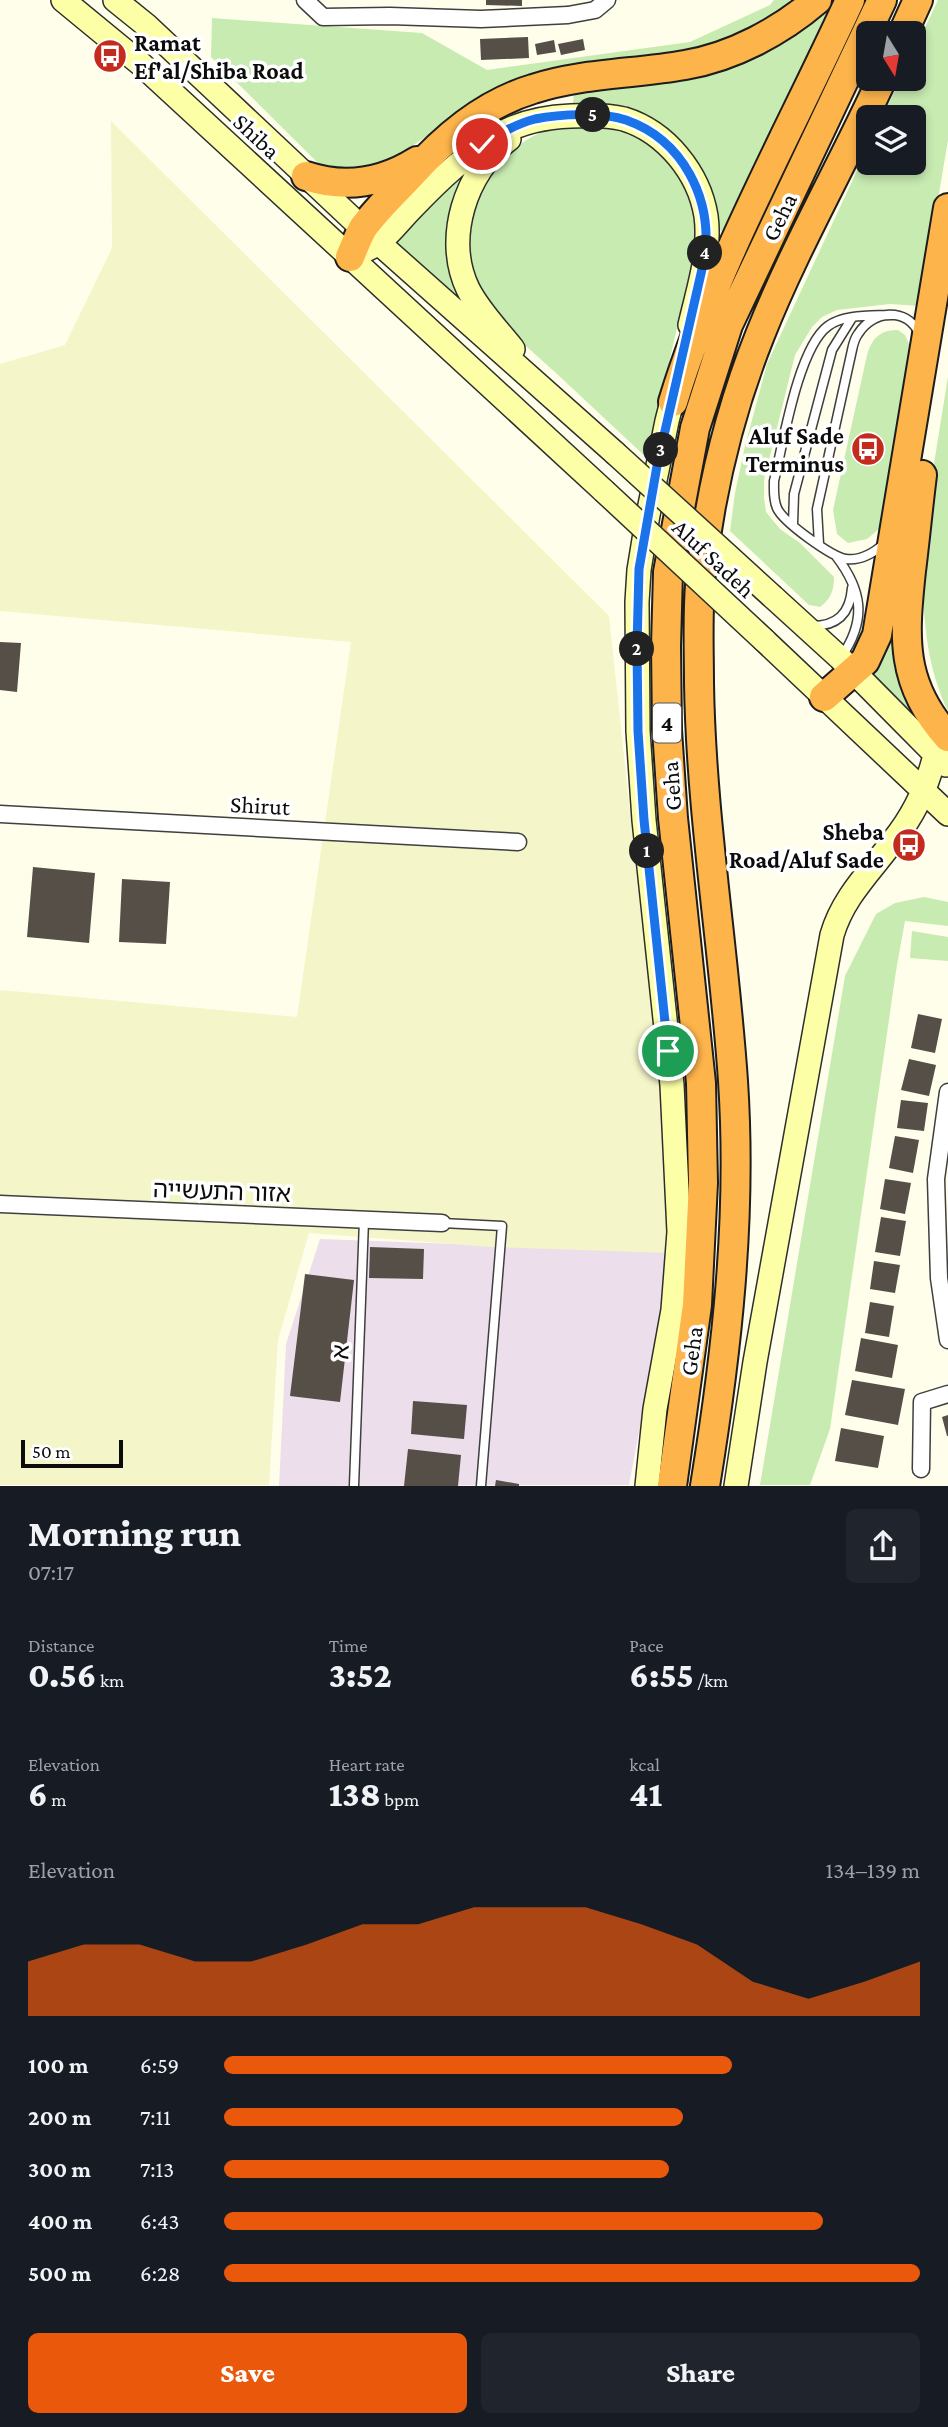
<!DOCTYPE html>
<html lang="en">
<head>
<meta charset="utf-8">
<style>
  body { margin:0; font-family:"Crimson Pro","Noto Sans Hebrew",serif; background:#20242c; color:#f1f3f6; height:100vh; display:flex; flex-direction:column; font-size:26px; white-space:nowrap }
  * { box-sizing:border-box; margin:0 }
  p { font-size:23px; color:#9ea1a6 }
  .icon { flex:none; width:38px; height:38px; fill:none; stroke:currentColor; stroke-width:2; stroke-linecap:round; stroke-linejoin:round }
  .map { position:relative; height:1486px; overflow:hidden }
  .panel { display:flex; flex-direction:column; background:#171b24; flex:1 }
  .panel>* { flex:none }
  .needle { width:46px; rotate:169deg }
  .fabs { position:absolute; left:856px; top:21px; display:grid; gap:14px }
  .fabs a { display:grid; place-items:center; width:70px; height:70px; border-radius:10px; background:#171b24; box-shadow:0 4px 10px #0003; font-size:35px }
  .scale { position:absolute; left:21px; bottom:18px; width:102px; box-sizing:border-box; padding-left:7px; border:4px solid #0c0c0c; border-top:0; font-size:19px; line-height:24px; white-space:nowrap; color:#0c0c0c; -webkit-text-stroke:5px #fff; paint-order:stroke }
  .pin { position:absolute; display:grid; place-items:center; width:60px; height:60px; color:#fff; margin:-30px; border:4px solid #fff; border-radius:50%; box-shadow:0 2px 7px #0007 }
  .km { position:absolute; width:35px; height:35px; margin:-18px; border-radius:50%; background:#222; color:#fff; font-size:19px; line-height:35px; text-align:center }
  .round { display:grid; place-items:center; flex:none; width:74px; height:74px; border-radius:10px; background:#20242c }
  .head { display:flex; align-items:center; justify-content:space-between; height:119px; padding:0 28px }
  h1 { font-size:38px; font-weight:800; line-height:52px }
  .metrics { display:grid; grid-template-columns:repeat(3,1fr); gap:10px; height:119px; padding:7px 28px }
  .metrics div { display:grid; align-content:center }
  .metrics b { font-size:35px; font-weight:800 }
  .metrics small { font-size:19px; font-weight:400 }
  .metrics p { font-size:19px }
  .chart { height:196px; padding:14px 28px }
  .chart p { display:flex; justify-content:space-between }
  .chart svg { width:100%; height:126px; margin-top:7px; fill:#ea580c; opacity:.7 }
  .cta { display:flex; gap:14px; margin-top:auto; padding:14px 28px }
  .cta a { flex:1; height:80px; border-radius:10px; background:#ea580c; color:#fff; font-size:28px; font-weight:800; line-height:80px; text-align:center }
  .cta a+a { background:#20242c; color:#f1f3f6 }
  ul { padding:0 28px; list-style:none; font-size:23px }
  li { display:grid; grid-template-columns:112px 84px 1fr; align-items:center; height:52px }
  li i { height:18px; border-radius:9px; background:#ea580c }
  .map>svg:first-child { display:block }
  .industrial { fill:#ecdfeb }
  .farmland { fill:#f4f6c9 }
  .green { fill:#c8ebb2 }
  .building { fill:#554f48 }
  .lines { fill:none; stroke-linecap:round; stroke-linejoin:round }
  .lane-casing { stroke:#3f3f3f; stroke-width:11 }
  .street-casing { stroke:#3f3f3f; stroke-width:19 }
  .secondary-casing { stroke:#2e2e2e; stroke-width:26 }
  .highway-casing { stroke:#1d1d1d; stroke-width:32 }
  .lane { stroke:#fff; stroke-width:8 }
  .street { stroke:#fff; stroke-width:16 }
  .secondary { stroke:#fdffa6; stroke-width:23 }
  .highway { stroke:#fdb44b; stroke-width:28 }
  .secondary-bridge-casing { stroke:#2e2e2e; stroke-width:26; stroke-linecap:butt }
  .secondary-bridge { stroke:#fdffa6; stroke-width:23 }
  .route-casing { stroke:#fff; stroke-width:14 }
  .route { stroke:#1a73e8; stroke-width:9 }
  .labels { text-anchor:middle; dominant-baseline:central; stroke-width:7; stroke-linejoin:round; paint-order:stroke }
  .shield { fill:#fff; stroke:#555; stroke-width:2 }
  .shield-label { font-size:23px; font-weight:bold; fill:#0c0c0c }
  .poi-label { font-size:24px; font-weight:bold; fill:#0c0c0c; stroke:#fff; text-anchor:end }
  .street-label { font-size:24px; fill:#0c0c0c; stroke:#fff }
</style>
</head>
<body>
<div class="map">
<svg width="948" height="1486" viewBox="0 0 948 1486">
  <rect width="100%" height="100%" fill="#fffeeb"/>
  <path class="industrial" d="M 320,1239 L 668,1252 L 656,1342 L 629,1485 L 279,1486 L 286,1344 Z"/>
  <path class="farmland" d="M 111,121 L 609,616 L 630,812 L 658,1040 L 671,1253 L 492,1247 L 309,1233 L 278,1340 L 269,1485 L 0,1485 L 0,990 L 297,1017 L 351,642 L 0,611 L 0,364 L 65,345 L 112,248 Z"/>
  <path class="green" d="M 774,0 L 798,0 L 738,39 L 434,132 C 409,147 370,177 339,174 C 333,173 326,168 320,165 L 211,57 L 212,18 L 422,33 L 487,70 L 690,42 L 770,5 Z
    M 829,0 L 843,0 L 728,236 L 717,228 L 716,215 L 626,109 L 599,103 L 573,103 L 574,92 L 621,85 Z
    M 938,0 L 948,0 L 948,140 L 920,306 L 890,304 L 837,310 L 822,317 L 812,327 L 795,355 L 764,480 L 764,498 L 766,512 L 780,529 L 800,543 L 834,577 C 834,590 831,599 820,607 L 809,605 L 730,531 L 735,493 L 745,446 L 767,364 L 868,147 L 868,163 L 914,163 L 914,117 L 882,117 L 901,79 L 914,79 L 914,51 Z
    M 597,125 C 655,137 698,175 696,239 C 695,268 684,299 677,328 C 667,371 657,415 647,458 C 617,430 587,402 557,374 C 539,357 519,341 502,323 C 465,284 461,230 485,184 C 500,157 528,132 560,127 C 572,125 585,125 597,125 Z
    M 484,148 L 460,192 L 468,303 L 463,309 L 387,240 Z
    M 898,330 L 905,335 L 913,353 L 884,525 L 867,539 L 848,543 L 837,534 L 833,510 L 867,355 C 872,338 880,330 898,330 Z
    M 948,376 L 948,711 C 901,615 933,477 948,376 Z
    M 890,600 L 920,705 L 918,726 L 865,674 Z
    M 924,897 L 948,902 L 948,926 L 905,921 L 896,971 L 830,1429 L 810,1485 L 760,1485 L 845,976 L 876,914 L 895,903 Z
    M 912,931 L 948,937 L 948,961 L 910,958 Z"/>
  <path class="building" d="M 486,0 L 522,0 L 522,6 L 486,5 Z
    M 528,37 L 529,58 L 481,60 L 480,39 Z
    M 583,39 L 585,50 L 561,55 L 558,44 Z
    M 554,40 L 556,52 L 537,55 L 535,44 Z
    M 0,642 L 21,643 L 17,692 L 0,690 Z
    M 33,867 L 95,873 L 89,943 L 27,937 Z
    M 122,879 L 170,882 L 166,944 L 119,942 Z
    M 918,1014 L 942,1019 L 935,1053 L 911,1048 Z
    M 909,1059 L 936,1065 L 929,1096 L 901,1090 Z
    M 901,1100 L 928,1103 L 924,1131 L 897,1128 Z
    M 895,1136 L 919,1140 L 913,1173 L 889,1168 Z
    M 885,1179 L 911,1183 L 905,1214 L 880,1209 Z
    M 881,1217 L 906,1221 L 900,1256 L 875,1252 Z
    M 370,1247 L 424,1249 L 423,1279 L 369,1278 Z
    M 874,1261 L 900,1265 L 895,1293 L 870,1289 Z
    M 305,1274 L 354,1280 L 340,1402 L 290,1396 Z
    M 870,1302 L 894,1306 L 889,1337 L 865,1333 Z
    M 861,1338 L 898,1345 L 892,1378 L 855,1371 Z
    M 852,1380 L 905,1389 L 898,1425 L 845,1415 Z
    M 413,1401 L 467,1405 L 464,1439 L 411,1434 Z
    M 948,1415 L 948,1436 L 947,1436 L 942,1417 Z
    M 841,1428 L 884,1436 L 878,1468 L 835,1461 Z
    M 408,1449 L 461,1455 L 458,1486 L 404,1486 Z
    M 496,1480 L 519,1484 L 519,1486 L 495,1486 Z"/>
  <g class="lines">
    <g class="lane-casing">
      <path id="lane" d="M 793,524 L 794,494 L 832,350 L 852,318
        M 885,543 C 875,552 861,561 846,559 C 832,557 783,522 777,508 C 773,499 774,490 774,481 C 783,444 798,348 828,326 C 844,314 871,316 891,315
        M 819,544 L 817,509 L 852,350 C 853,345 855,338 858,334 C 873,310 906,307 919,333
        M 836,556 C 862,590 867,619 842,656
        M 812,626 C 837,626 850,614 852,588
        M 442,1223 L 502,1226 L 481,1486
        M 354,1486 L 364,1220"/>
    </g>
    <g class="street-casing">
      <path id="street" d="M 305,0 L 323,17 L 390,16 L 481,19 L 568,15 L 595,10 L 607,0
        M 0,814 L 518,842
        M 948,1092 L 936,1179 L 939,1278 L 948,1340
        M 0,1204 L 442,1223
        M 921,1469 L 922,1402 L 948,1394"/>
    </g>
    <g class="secondary-casing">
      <path id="secondary" d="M 63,0 L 142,65 L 604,491
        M 115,0 L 146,25 L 363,229 L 615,453
        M 509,139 C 465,172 444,239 468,289 C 479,311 498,330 513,349
        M 350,257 C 359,253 370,249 378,243 C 391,233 401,219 412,208 C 439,180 466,154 500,134 C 523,121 546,117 571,116 C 588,115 608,115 624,119 C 666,132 699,173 706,216 C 711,252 698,290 690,325
        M 773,597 L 840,658 L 946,765
        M 764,640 L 948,814
        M 647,1486 L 655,1409 L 673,1310 L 679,1232 L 672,1085 L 644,820 L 638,731 L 637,602 L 639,570 L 648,515 L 667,421 L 676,386
        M 736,1486 L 755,1362 L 832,935 C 843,897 870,872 893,841 C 914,815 927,788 935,755"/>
    </g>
    <g class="highway-casing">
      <path id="highway" d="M 903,33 L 918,0
        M 306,176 C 345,189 382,183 417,161
        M 350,257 C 354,248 358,237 363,228 C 376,210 394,193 409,177 C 444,138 483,104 533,89 C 582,73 635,74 685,65 C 733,57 781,31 817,0
        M 673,402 C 716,262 789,133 850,0
        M 922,475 C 918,507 915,539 911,571 C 904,637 900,684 948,737
        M 824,697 L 865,661 L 877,635 L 948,208
        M 672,1486 L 697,1305 L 703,1183 L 701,1083 L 673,818 L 667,730 L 666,646 L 668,572 L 695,428 L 728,325 L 882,0
        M 705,1486 C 727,1351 742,1217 733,1081 C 724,948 701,816 699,683 C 699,647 697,609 701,574 C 710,493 730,410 760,335 C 795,247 843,164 882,79"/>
    </g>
    <use href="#lane" class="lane"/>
    <use href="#street" class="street"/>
    <use href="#secondary" class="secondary"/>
    <use href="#highway" class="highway"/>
    <g class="secondary-bridge-casing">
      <path id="secondary-bridge" d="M 615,453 L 773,597
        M 604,491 L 764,640"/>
    </g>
    <use href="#secondary-bridge" class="secondary-bridge"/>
  </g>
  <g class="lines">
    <g class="route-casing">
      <path id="route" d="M 482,144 C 499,134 516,124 535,119 C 560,114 602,112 626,120 C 683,140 712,198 705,256 L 657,466 L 639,569 L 637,646 L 638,731 L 644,820 L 668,1051"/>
    </g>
    <use href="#route" class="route"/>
  </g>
  <defs>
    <g id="bus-disc" transform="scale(1.75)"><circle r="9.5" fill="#c32b1d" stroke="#fff"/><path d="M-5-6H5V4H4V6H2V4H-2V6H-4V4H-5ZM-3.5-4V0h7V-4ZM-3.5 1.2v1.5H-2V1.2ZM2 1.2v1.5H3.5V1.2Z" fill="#fff"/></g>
  </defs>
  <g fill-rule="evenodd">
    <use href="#bus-disc" x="110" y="56"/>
    <use href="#bus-disc" x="868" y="449"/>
    <use href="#bus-disc" x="909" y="845"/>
  </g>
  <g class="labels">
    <rect class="shield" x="653" y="703.5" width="28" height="39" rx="5"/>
    <g class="shield-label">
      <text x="667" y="723">4</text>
    </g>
    <g class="poi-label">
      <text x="134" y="42" text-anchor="start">Ramat<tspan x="134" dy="28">Ef'al/Shiba Road</tspan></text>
      <text x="844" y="435">Aluf Sade<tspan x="844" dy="28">Terminus</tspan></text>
      <text x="884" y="831">Sheba<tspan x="884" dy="28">Road/Aluf Sade</tspan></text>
    </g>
    <g class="street-label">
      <text transform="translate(257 136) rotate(43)">Shiba</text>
      <text transform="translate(779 217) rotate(-64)">Geha</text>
      <text transform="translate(714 558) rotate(43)">Aluf Sadeh</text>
      <text transform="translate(671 786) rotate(-94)">Geha</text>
      <text transform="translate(260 805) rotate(3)">Shirut</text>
      <text transform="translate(222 1191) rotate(2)">אזור התעשייה</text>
      <text transform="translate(691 1351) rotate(-82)">Geha</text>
      <text transform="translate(340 1352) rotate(-88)">א</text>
    </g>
  </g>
</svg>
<div class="fabs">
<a><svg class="needle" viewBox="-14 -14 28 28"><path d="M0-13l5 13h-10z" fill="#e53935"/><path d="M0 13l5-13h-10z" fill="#9ea1a6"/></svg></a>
<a><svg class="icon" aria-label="layers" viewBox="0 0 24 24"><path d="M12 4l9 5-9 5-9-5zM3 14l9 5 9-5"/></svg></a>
</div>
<div class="scale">50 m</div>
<div class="pin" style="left:668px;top:1051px;background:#1e9e55"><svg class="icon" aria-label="arrive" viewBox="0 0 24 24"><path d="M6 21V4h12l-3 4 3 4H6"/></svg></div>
<div class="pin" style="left:482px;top:144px;background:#d93025"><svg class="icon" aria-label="check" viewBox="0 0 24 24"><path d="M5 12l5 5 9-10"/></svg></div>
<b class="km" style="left:647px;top:851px">1</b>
<b class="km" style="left:637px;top:649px">2</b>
<b class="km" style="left:661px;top:450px">3</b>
<b class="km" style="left:705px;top:253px">4</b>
<b class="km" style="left:593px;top:115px">5</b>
</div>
<section class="panel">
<div class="head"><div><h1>Morning run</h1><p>07:17</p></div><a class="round"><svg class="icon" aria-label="share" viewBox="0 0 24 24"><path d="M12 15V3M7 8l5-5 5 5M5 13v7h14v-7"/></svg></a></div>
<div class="metrics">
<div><p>Distance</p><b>0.56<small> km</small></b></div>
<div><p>Time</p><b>3:52</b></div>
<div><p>Pace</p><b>6:55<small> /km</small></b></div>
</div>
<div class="metrics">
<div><p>Elevation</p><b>6<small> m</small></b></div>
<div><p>Heart rate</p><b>138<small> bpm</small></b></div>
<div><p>kcal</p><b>41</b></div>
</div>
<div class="chart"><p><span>Elevation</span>134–139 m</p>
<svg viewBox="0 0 160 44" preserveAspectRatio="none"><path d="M0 44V25L10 19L20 19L30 25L40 25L50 19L60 12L70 12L80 6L90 6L100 6L110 12L120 19L130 32L140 38L150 32L160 25V44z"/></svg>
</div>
<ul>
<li><b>100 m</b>6:59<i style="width:73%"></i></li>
<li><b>200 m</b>7:11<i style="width:66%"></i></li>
<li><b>300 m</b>7:13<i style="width:64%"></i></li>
<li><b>400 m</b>6:43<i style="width:86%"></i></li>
<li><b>500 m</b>6:28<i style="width:100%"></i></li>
</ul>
<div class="cta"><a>Save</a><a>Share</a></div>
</section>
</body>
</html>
